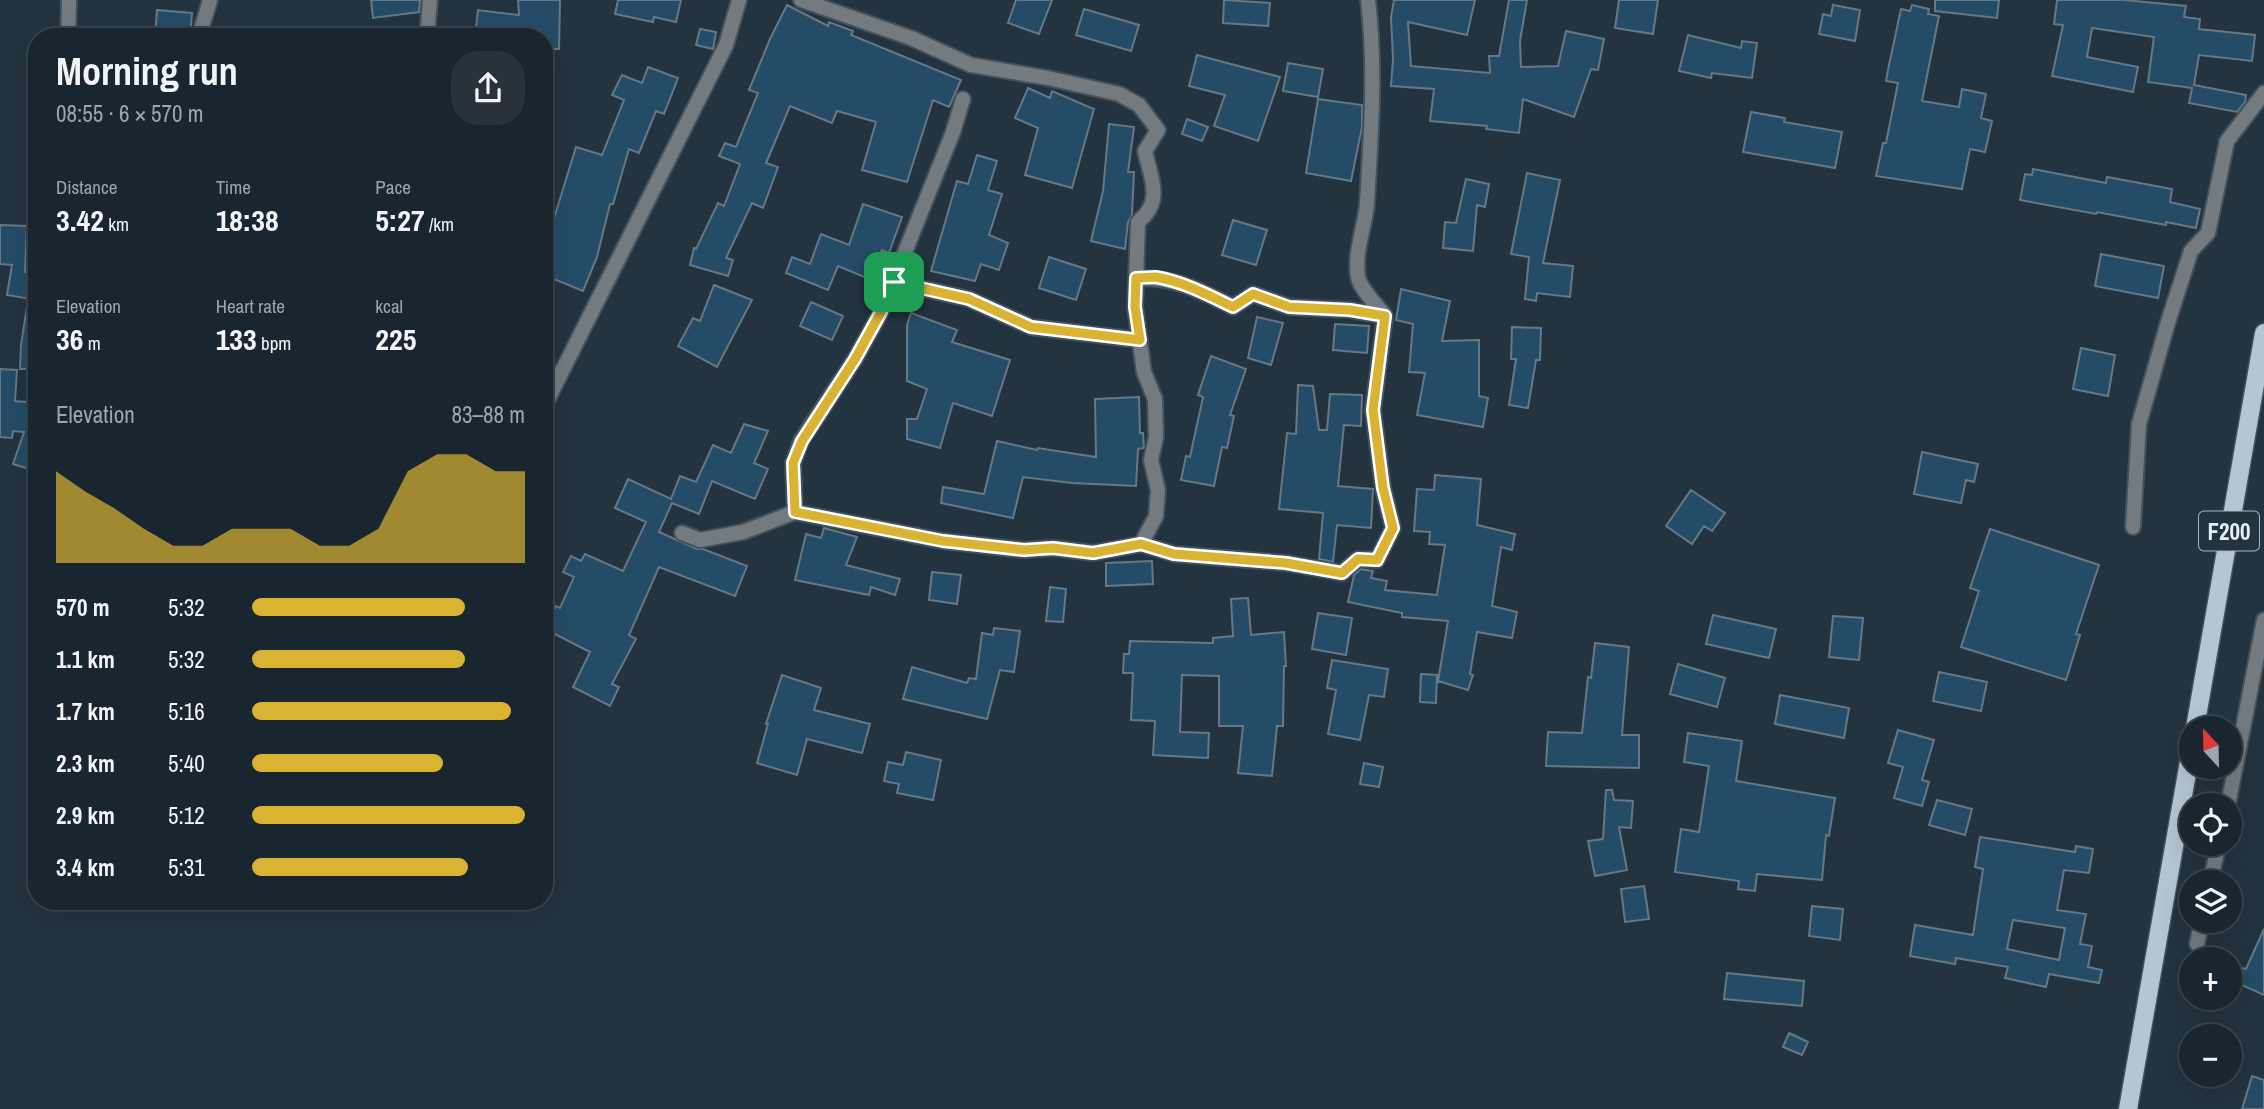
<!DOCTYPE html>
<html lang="en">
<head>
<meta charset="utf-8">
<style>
  body { margin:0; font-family:"Archivo Narrow",sans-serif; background:#27323b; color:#f1f3f6; height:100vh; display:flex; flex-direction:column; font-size:26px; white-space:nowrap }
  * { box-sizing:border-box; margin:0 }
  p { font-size:23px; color:#9fa5aa }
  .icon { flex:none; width:38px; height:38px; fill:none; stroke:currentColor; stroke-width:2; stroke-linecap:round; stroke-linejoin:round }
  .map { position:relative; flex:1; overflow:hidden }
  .panel { position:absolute; left:28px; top:28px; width:525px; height:882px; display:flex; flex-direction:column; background:#1a262f; border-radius:28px; box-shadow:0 7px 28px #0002,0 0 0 2px #38434b }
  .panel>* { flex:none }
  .needle { width:46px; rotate:338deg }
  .fabs { position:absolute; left:2179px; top:716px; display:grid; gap:14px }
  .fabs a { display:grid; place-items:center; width:63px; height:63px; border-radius:50%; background:#1a262f; box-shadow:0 7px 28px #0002,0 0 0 2px #38434b; font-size:35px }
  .pin { position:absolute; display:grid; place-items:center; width:60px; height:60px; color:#fff; margin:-30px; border-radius:14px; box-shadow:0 4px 10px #0006 }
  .round { display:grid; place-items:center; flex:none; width:74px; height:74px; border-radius:28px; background:#27323b }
  .overview { display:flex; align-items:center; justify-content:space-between; height:119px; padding:0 28px }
  h1 { font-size:38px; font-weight:700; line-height:52px }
  .metrics { display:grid; grid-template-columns:repeat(3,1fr); gap:10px; height:119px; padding:7px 28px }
  .metrics div { display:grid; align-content:center }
  .metrics b { font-size:30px; font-weight:700 }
  .metrics small { font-size:19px; font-weight:400 }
  .metrics p { font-size:19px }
  .chart { height:196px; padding:14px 28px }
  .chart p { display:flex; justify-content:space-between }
  .chart svg { width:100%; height:126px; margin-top:7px; fill:#dab333; opacity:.7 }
  ul { padding:0 28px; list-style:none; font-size:23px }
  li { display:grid; grid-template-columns:112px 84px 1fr; align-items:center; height:52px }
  li i { height:18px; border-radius:9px; background:#dab333 }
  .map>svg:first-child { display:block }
  .building { fill:#244c67; stroke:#667886; stroke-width:2; fill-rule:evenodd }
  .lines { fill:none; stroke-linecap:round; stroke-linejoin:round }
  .street-casing { stroke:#42515c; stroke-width:18 }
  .primary-casing { stroke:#42515c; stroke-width:21 }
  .street { stroke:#737b81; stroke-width:14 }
  .primary { stroke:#b5c5d2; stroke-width:18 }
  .route-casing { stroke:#fff; stroke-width:14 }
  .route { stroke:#dab333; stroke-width:9 }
  .labels { text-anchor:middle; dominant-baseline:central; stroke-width:5; stroke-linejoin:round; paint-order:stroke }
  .shield { fill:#23333f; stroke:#aab6be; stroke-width:2 }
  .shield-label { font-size:23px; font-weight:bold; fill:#e4eef5 }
</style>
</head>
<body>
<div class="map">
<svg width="2264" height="1109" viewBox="0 0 2264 1109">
  <rect width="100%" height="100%" fill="#23333f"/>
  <path class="building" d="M 371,0 L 420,0 L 419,12 L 373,18 Z
    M 518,0 L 560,0 L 559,49 L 544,49 L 544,37 L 475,37 L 478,10 L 519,15 Z
    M 618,0 L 681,0 L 676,22 L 654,17 L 653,22 L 615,14 Z
    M 1016,0 L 1052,0 L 1039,34 L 1008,23 Z
    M 1224,0 L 1270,3 L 1268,26 L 1223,23 Z
    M 1394,0 L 1475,0 L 1467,35 L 1408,22 L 1411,66 L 1490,73 L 1489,56 L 1499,56 L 1509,0 L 1527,0 L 1520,41 L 1521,67 L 1558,66 L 1566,31 L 1604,39 L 1598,70 L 1591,69 L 1574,117 L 1523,99 L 1519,133 L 1486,129 L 1487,126 L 1430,121 L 1434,89 L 1391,86 L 1393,59 L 1391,17 Z
    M 1619,0 L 1658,0 L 1653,34 L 1615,28 Z
    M 1935,0 L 1999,0 L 1997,18 L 1935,11 Z
    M 2057,0 L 2124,0 L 2186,6 L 2184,17 L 2200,19 L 2199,29 L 2255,35 L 2252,61 L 2199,55 L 2194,85 L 2246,95 L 2245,102 L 2237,112 L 2189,103 L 2192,88 L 2148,82 L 2154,37 L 2092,28 L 2087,57 L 2138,67 L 2133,92 L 2052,76 L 2063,25 L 2054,24 Z
    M 787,5 L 828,26 L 829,22 L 853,31 L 851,35 L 961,80 L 949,107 L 933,100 L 907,182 L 862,170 L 876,122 L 837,111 L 832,123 L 790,106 L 766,163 L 778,167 L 763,208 L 752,203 L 726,258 L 733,260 L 728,276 L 690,265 L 694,248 L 696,249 L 718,203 L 724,206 L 740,164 L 719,156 L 725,143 L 736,147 L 758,93 L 749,90 L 770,39 Z
    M 1833,5 L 1860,10 L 1855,41 L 1819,34 L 1823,14 L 1831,16 Z
    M 1912,5 L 1929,9 L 1928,14 L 1939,16 L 1922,101 L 1959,107 L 1962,89 L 1986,94 L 1981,118 L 1992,121 L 1985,152 L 1970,149 L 1962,189 L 1876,176 L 1883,143 L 1886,143 L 1898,83 L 1886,81 L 1889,65 L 1901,9 L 1910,11 Z
    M 1084,9 L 1139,25 L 1131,51 L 1076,35 Z
    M 157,10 L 192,13 L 190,37 L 155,37 Z
    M 700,29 L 716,32 L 713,49 L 696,45 Z
    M 1688,35 L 1741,48 L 1742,41 L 1757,43 L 1752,78 L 1712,73 L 1711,78 L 1679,71 Z
    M 1197,55 L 1280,77 L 1258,141 L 1214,126 L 1225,95 L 1189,86 Z
    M 1288,63 L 1323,69 L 1318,97 L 1283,91 Z
    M 648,67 L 678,78 L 664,114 L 656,111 L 639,153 L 629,149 L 613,204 L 610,204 L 597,257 L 583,291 L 544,275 L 544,251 L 576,147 L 602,155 L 624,100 L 612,95 L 622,75 L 642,83 Z
    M 1028,88 L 1050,98 L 1052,91 L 1094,109 L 1072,188 L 1025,175 L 1038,128 L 1015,118 Z
    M 1318,99 L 1362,105 L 1362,127 L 1351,181 L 1306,173 Z
    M 1751,112 L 1785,118 L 1784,122 L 1842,132 L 1835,168 L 1743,152 Z
    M 1187,119 L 1208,127 L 1202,141 L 1182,134 Z
    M 1109,124 L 1134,127 L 1128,172 L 1134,172 L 1132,215 L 1128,222 L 1125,249 L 1091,241 L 1103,191 Z
    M 977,155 L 997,161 L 988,190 L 1002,194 L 989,235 L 1008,243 L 999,270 L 981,264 L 975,281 L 931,271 L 957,181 L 968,184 Z
    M 2033,169 L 2106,183 L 2107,177 L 2172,189 L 2170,202 L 2200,209 L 2196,228 L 2166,222 L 2166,225 L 2097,212 L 2096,214 L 2020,200 L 2025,174 L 2032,175 Z
    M 1527,173 L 1560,180 L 1543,263 L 1573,266 L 1570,297 L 1537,293 L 1536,301 L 1525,299 L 1529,257 L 1511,254 Z
    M 1466,179 L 1489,184 L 1485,207 L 1477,205 L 1473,251 L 1443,248 L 1445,222 L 1456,223 Z
    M 863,204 L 902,217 L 889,253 L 882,250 L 869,279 L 838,266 L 828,290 L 786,273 L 792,257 L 810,264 L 821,234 L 849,245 Z
    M 1233,220 L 1267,230 L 1256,265 L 1222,255 Z
    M 0,225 L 27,226 L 25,272 L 37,274 L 37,300 L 7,295 L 12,265 L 0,264 Z
    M 2101,254 L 2164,266 L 2158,298 L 2095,286 Z
    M 1049,257 L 1086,269 L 1076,300 L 1039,288 Z
    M 714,285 L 752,300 L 717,367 L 678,346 L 693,318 L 700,321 Z
    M 1401,289 L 1450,301 L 1442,341 L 1479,340 L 1479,396 L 1488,398 L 1483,427 L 1417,415 L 1425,373 L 1409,372 L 1413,324 L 1396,320 Z
    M 28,300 L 37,301 L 37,369 L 20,369 L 21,345 Z
    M 811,302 L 843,316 L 832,340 L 800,326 Z
    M 911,313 L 957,330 L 952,342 L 1010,360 L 992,416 L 953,403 L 940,448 L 907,439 L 907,419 L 917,419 L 927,389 L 907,381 L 907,325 Z
    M 1257,317 L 1283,323 L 1271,365 L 1248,358 Z
    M 1335,324 L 1369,326 L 1367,353 L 1333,350 Z
    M 1512,327 L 1541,328 L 1540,360 L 1536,360 L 1528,408 L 1509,405 L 1516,359 L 1511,359 Z
    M 2081,348 L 2115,355 L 2108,396 L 2073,389 Z
    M 1211,356 L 1246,369 L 1230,415 L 1234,416 L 1227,448 L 1222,447 L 1214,486 L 1181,480 L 1186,456 L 1190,457 L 1203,397 L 1198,395 Z
    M 0,369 L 17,370 L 15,401 L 37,403 L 37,447 L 29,469 L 13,464 L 24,432 L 13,431 L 12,438 L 0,437 Z
    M 1298,385 L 1313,386 L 1319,430 L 1327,430 L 1330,394 L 1362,395 L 1361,426 L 1344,425 L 1338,486 L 1373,489 L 1371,528 L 1337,525 L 1333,562 L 1319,559 L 1323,513 L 1279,509 L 1287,433 L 1296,434 Z
    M 1139,397 L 1140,433 L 1143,433 L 1144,448 L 1138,449 L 1136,486 L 1072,483 L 1023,477 L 1013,518 L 941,503 L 943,487 L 984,494 L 997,441 L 1037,450 L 1038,448 L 1096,457 L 1095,399 Z
    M 744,424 L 768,431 L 754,463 L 768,469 L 755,499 L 712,481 L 699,514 L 672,503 L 659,532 L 697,549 L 703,549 L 747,566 L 735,596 L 659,567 L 629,635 L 636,639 L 612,684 L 619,687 L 610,706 L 573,687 L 590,652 L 545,629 L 556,606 L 560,608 L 574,577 L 563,572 L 571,556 L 581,561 L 585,554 L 623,571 L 646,522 L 615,508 L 628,479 L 671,499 L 680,476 L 696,482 L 713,445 L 731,453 Z
    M 1922,452 L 1978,464 L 1974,482 L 1966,480 L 1961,503 L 1914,494 Z
    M 1435,475 L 1481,479 L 1477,525 L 1515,534 L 1512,550 L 1501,547 L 1492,606 L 1517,612 L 1512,638 L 1477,632 L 1470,674 L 1473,675 L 1468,690 L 1438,681 L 1448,621 L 1402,617 L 1402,613 L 1348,602 L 1354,575 L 1361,569 L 1373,571 L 1371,578 L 1387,581 L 1385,590 L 1437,595 L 1445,545 L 1429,544 L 1430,532 L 1414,531 L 1417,489 L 1434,490 Z
    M 1691,490 L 1725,513 L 1712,531 L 1704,526 L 1692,544 L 1666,526 Z
    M 824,528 L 857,537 L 846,565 L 900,579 L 895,595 L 871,587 L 869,595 L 795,580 L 806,534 L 821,538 Z
    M 1990,529 L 2099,565 L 2076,634 L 2080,635 L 2066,680 L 1961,647 L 1979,591 L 1970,588 Z
    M 1152,561 L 1153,584 L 1106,586 L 1106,563 Z
    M 932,572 L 961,575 L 957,604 L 929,600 Z
    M 1050,587 L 1066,589 L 1063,622 L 1046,621 Z
    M 1248,598 L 1251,635 L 1284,632 L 1286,666 L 1284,666 L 1283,726 L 1277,726 L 1272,776 L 1238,773 L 1243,726 L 1219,726 L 1219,676 L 1182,675 L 1180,732 L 1209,733 L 1208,758 L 1153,755 L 1155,721 L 1131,720 L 1133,673 L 1123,673 L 1124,654 L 1129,654 L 1130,641 L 1213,643 L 1213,638 L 1233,636 L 1231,599 Z
    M 1318,613 L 1352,618 L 1346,655 L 1312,649 Z
    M 1713,615 L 1776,629 L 1769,658 L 1706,644 Z
    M 1833,616 L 1863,618 L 1859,660 L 1829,657 Z
    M 994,628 L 1020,631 L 1014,672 L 1000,670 L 987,719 L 903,699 L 912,667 L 967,683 L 969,678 L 976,679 L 982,633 L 993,635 Z
    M 1595,643 L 1629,647 L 1622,735 L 1639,735 L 1639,768 L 1546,766 L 1548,732 L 1582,733 L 1588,677 L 1591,678 Z
    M 1332,660 L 1388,669 L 1384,697 L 1369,695 L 1360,740 L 1328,734 L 1336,690 L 1327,688 Z
    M 1678,664 L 1725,678 L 1717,707 L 1670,694 Z
    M 1939,672 L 1987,682 L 1981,711 L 1933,701 Z
    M 1421,674 L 1437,675 L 1436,703 L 1420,702 Z
    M 782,675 L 821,688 L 814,710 L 870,724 L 862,753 L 807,739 L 797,775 L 757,763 L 768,724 L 766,724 Z
    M 1780,695 L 1849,708 L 1844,738 L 1775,724 Z
    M 1898,730 L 1934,740 L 1922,780 L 1929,782 L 1922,806 L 1894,798 L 1903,767 L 1888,763 Z
    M 1688,733 L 1742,741 L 1736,781 L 1835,798 L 1829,836 L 1826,835 L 1822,880 L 1757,874 L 1755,891 L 1738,889 L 1739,881 L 1675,872 L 1681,829 L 1699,832 L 1709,766 L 1684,762 Z
    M 906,752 L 941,760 L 933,800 L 897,793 L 899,784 L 884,781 L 888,762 L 903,765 Z
    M 1364,763 L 1383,767 L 1379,787 L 1360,784 Z
    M 1606,790 L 1612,790 L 1614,800 L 1633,801 L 1631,828 L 1619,827 L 1627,870 L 1595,876 L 1588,841 L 1603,839 Z
    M 1937,800 L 1972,809 L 1965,835 L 1929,825 Z
    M 1980,837 L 2075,852 L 2076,846 L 2093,849 L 2089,873 L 2064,870 L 2057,910 L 2086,914 L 2080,944 L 2092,946 L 2088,967 L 2102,970 L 2099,983 L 2049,974 L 2046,987 L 2005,978 L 2008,967 L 1956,958 L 1955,964 L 1910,956 L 1915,925 L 1973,935 L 1983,869 L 1975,867 ZM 2013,920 L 2065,928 L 2059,960 L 2007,949 Z
    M 1644,886 L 1649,919 L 1625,922 L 1621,889 Z
    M 1812,906 L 1843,909 L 1840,940 L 1809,936 Z
    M 2264,929 L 2264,995 L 2235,982 L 2242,968 L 2246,969 Z
    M 1727,973 L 1804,981 L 1802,1006 L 1724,999 Z
    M 1789,1033 L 1808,1042 L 1802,1055 L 1783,1047 Z
    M 2252,1076 L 2264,1080 L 2264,1109 L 2242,1109 Z"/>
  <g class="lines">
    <g class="street-casing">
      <path id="street" d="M 801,0 L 911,38 L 971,65 L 1048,78 L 1119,94 L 1139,105 L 1158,130 L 1145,151 C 1151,179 1164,201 1138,222 L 1135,307 L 1144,372 L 1155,399 L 1156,437 L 1151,460 L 1158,490 L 1156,516 L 1141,544
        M 68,37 L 69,0
        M 199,37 L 210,0
        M 427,37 L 430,0
        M 1136,278 C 1175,277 1200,290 1233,307 L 1253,294 L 1289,307 L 1350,310 L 1385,316
        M 894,282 L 969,299 L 1031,327 L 1140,340
        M 544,407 L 726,45 L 739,0
        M 795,512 L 793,463 L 801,441 L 855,359 L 881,312 L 953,132 L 963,99
        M 2133,527 L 2139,424 L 2168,322 L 2191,251 L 2208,233 L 2227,141 L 2264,93
        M 682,533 L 700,540 L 743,532 L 795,512 L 943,541 L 1024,550 L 1053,548 L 1093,553 L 1141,544 L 1174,554 L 1286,563 L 1342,573 L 1358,559 L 1377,560 L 1393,528 L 1383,488 L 1373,410 L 1385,316 C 1377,305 1360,289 1358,277 C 1354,251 1365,228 1367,203 C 1371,135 1376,68 1368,0
        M 2228,805 L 2264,620
        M 2210,882 L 2219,844
        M 2197,944 L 2202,920"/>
    </g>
    <g class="primary-casing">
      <path id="primary" d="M 2195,728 L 2264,333
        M 2128,1109 L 2191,750"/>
    </g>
    <use href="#street" class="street"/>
    <use href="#primary" class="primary"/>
  </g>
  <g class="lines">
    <g class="route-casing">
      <path id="route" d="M 1156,277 C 1184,282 1208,295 1233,307 L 1253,294 L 1289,307 L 1350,310 L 1385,316 L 1373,410 L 1383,488 L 1393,528 L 1377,560 L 1358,559 L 1342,573 L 1286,563 L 1174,554 L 1141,544 L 1093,553 L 1053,548 L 1024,550 L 943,541 L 795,512 L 793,463 L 802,441 L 855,359 L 881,312 L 894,282 L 969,299 L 1031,327 L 1140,340 L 1135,307 L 1136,278 Z"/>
    </g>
    <use href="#route" class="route"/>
  </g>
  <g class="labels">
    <rect class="shield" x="2199" y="511.5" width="60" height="39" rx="5"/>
    <g class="shield-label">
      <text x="2229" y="531">F200</text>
    </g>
  </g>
</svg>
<div class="fabs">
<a><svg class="needle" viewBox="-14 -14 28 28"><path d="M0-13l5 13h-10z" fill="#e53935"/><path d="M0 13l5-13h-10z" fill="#9fa5aa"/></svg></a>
<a><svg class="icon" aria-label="locate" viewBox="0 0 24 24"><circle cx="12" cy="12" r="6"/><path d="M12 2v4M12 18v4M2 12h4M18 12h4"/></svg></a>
<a><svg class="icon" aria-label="layers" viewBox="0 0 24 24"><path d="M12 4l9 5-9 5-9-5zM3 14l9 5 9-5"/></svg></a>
<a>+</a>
<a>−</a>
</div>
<div class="pin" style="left:894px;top:282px;background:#1e9e55"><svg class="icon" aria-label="arrive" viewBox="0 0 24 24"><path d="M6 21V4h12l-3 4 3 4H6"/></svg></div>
<section class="panel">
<div class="overview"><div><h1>Morning run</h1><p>08:55 · 6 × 570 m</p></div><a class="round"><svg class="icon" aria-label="share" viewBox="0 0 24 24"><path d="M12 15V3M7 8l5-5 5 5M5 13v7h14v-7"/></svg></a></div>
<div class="metrics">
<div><p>Distance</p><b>3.42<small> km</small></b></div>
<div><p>Time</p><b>18:38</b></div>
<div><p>Pace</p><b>5:27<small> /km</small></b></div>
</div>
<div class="metrics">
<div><p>Elevation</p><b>36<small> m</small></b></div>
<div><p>Heart rate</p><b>133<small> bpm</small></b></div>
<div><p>kcal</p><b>225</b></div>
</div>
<div class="chart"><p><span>Elevation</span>83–88 m</p>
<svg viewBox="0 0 160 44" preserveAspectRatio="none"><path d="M0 44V12L10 19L20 25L30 32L40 38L50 38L60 32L70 32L80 32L90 38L100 38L110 32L120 12L130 6L140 6L150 12L160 12V44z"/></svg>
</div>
<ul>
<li><b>570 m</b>5:32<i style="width:78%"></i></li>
<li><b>1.1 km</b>5:32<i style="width:78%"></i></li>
<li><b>1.7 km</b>5:16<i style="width:95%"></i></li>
<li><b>2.3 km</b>5:40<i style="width:70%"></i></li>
<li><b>2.9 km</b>5:12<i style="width:100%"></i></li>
<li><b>3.4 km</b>5:31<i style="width:79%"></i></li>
</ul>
</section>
</div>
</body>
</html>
